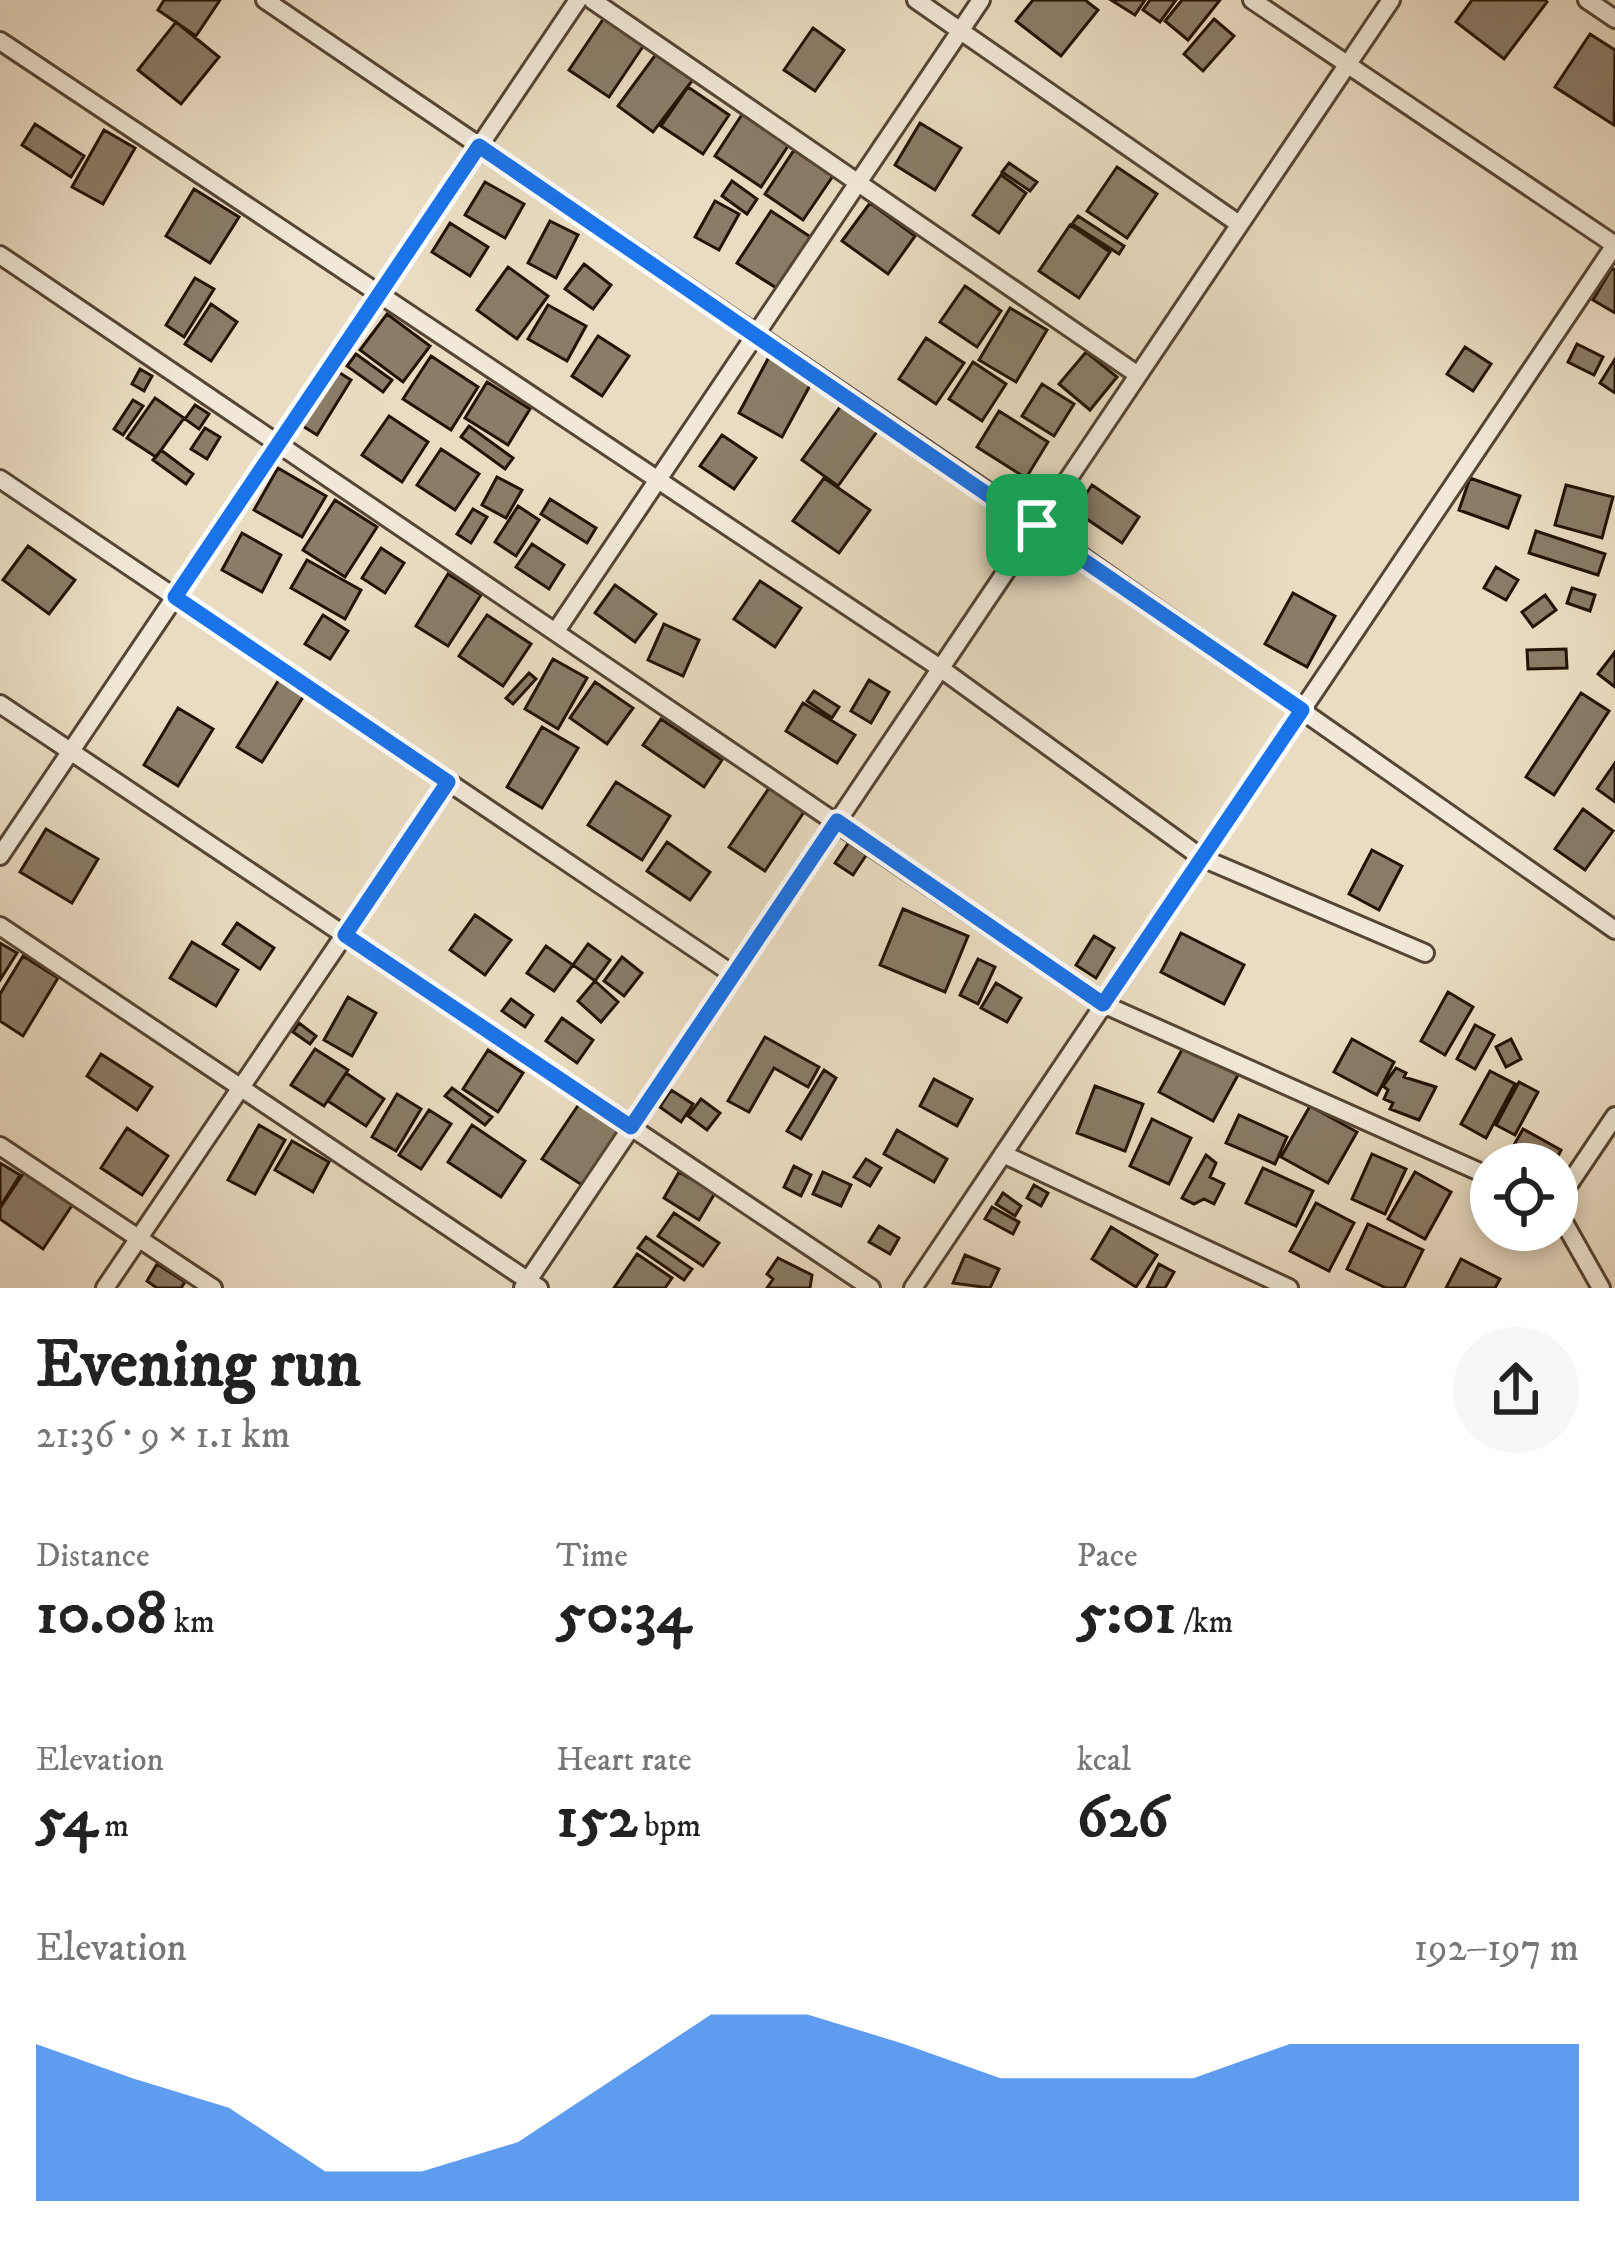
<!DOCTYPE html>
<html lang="en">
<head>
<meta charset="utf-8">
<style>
  body { margin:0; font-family:"IM FELL DW Pica",serif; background:#f6f6f6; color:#222; height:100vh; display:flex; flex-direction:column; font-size:45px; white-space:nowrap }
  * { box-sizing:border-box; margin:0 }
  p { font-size:39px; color:#767676 }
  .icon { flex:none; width:66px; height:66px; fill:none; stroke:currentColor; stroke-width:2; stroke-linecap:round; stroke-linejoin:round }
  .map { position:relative; height:1288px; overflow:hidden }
  .drawer { display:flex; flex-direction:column; background:#fff; flex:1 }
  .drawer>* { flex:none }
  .fabs { position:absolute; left:1470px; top:1143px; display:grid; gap:24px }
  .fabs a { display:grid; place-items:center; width:108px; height:108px; border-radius:50%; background:#fff; box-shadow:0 6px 18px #0003; font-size:60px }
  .pin { position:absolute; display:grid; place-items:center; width:102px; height:102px; color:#fff; margin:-51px; border-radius:24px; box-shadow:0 6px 18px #0006 }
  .round { display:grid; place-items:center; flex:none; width:126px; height:126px; border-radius:63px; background:#f6f6f6 }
  .summary { display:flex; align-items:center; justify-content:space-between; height:204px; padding:0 36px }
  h1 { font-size:66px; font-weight:700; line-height:90px }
  .figures { display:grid; grid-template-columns:repeat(3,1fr); gap:18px; height:204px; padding:12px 36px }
  .figures div { display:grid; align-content:center }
  .figures b { font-size:60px; font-weight:700 }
  .figures small { font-size:33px; font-weight:400 }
  .figures p { font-size:33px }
  .chart { height:336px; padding:24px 36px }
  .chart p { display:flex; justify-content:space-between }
  .chart svg { width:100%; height:216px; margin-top:12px; fill:#1a73e8; opacity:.7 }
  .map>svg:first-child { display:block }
  .building { fill:#8a7c67; stroke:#231305; stroke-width:3 }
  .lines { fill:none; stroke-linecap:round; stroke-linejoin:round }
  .street-casing { stroke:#554534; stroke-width:22 }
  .street { stroke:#f1e8d7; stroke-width:16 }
  .route-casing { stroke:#fff; stroke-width:24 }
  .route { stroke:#1a73e8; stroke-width:15 }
</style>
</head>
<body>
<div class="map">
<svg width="1615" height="1288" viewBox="0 0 1615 1288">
  <rect width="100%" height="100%" fill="#eadcc2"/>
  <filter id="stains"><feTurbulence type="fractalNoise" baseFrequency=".00167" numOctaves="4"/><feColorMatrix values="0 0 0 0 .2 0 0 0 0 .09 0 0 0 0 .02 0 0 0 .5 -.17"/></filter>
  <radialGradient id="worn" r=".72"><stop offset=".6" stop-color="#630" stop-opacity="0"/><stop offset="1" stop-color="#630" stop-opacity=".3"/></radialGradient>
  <path class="building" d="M 164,0 L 220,0 L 196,36 L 158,10 Z
    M 1033,0 L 1085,0 L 1098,10 L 1061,56 L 1016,21 Z
    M 1111,0 L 1145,0 L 1135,15 Z
    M 1150,0 L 1176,0 L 1160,22 L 1143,10 Z
    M 1182,0 L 1220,0 L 1188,40 L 1165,21 Z
    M 1472,0 L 1545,0 L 1547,2 L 1504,59 L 1456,22 Z
    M 608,12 L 648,39 L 609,97 L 569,70 Z
    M 1214,19 L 1234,36 L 1203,71 L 1184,54 Z
    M 176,22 L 219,57 L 181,104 L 138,70 Z
    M 813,28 L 844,50 L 815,91 L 784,70 Z
    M 1590,34 L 1615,50 L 1614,125 L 1555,87 Z
    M 659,50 L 695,77 L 653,132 L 618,106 Z
    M 688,87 L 729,115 L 703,154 L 661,126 Z
    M 743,113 L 790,143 L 761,187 L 715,156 Z
    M 920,123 L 961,148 L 935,190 L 895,165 Z
    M 35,124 L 84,156 L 71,177 L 22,145 Z
    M 104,130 L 135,148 L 103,204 L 72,187 Z
    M 794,150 L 833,176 L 803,220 L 765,194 Z
    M 1009,163 L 1037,182 L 1030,191 L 1002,172 Z
    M 1117,167 L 1157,194 L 1127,238 L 1087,211 Z
    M 1001,175 L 1026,193 L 999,233 L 973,215 Z
    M 732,181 L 757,199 L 747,214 L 722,196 Z
    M 485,182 L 524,204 L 505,238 L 465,215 Z
    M 194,189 L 239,217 L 210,263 L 166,236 Z
    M 715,201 L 739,214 L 719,250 L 695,237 Z
    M 870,203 L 915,236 L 888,274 L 842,241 Z
    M 771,211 L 812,238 L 778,289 L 737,263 Z
    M 1078,216 L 1124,246 L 1119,254 L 1072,224 Z
    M 550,221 L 578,235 L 556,278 L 528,263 Z
    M 450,223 L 488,247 L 470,276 L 432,252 Z
    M 1070,225 L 1110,252 L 1079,298 L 1039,271 Z
    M 584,264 L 611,285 L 593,309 L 565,289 Z
    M 508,267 L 548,296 L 517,339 L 477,310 Z
    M 1612,268 L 1615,270 L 1615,313 L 1593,300 Z
    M 195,278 L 214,289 L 184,337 L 166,325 Z
    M 965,286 L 1001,311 L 977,347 L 940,322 Z
    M 211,304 L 237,322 L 211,361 L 185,344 Z
    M 548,305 L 586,326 L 567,361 L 528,339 Z
    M 1010,308 L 1047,330 L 1016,382 L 979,360 Z
    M 387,314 L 430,346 L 403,382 L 360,350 Z
    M 598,336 L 629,356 L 602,396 L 572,376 Z
    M 926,338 L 964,363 L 936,404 L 899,379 Z
    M 1577,344 L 1603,357 L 1594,375 L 1568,362 Z
    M 1465,347 L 1491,364 L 1473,391 L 1447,374 Z
    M 1086,352 L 1117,377 L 1090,410 L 1059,384 Z
    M 356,354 L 392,380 L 383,392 L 347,366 Z
    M 770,355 L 814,378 L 782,437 L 739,413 Z
    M 431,356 L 478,387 L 451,430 L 403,399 Z
    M 1615,359 L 1615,393 L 1600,383 Z
    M 973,362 L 1006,384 L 982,421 L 949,399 Z
    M 332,368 L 351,380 L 317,435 L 298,423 Z
    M 140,369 L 152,376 L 144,391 L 132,384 Z
    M 487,382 L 530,409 L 508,445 L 465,418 Z
    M 1042,384 L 1074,404 L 1054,436 L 1022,416 Z
    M 155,398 L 184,418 L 156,457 L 127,438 Z
    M 133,400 L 143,406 L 123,435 L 114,429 Z
    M 845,400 L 881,426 L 838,486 L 802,460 Z
    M 195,405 L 209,414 L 199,429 L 185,419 Z
    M 999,411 L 1048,442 L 1026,478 L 977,447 Z
    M 389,416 L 428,442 L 402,482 L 362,455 Z
    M 469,426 L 513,458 L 505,469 L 461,437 Z
    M 205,428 L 220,437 L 207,459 L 191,449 Z
    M 722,435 L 756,458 L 734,489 L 700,466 Z
    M 441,449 L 479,474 L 455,510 L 417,485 Z
    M 161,450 L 193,474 L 186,484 L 153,460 Z
    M 278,468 L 326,496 L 302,537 L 254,510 Z
    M 497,477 L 522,490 L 506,518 L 482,505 Z
    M 824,478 L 870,510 L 839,553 L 793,521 Z
    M 1470,478 L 1520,496 L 1508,528 L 1459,510 Z
    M 1092,485 L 1139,517 L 1122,543 L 1075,511 Z
    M 1566,485 L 1613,497 L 1602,538 L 1555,525 Z
    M 550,499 L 596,528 L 587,543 L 541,514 Z
    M 335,500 L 377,527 L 345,577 L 303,550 Z
    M 518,506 L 539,520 L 516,556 L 495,542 Z
    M 473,509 L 487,517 L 471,543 L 457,534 Z
    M 1536,531 L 1605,554 L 1598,575 L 1529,553 Z
    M 242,533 L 281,555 L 262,592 L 222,570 Z
    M 532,544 L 564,565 L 549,589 L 516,567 Z
    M 28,546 L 75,580 L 49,614 L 3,580 Z
    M 381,548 L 404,563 L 385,593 L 362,578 Z
    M 307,560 L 361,590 L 345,619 L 291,588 Z
    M 1496,567 L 1518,580 L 1506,600 L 1484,588 Z
    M 448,574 L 481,595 L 448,646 L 416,626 Z
    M 760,581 L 801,608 L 775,647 L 734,619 Z
    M 615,585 L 656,614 L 635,642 L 595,613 Z
    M 1572,588 L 1595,595 L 1590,611 L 1567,603 Z
    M 1293,593 L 1335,616 L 1307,667 L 1265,644 Z
    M 1545,595 L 1556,610 L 1533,627 L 1522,612 Z
    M 323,615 L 348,631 L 330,659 L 305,644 Z
    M 487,615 L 531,644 L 503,686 L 459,656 Z
    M 664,624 L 699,640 L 683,676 L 648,660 Z
    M 1566,649 L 1567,668 L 1528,669 L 1527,650 Z
    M 1615,652 L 1615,687 L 1598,674 Z
    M 553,659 L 587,678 L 558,729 L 525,709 Z
    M 529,673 L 536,679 L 513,704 L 506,698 Z
    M 280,678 L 305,694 L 262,762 L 237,747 Z
    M 869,680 L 889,692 L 871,723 L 851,711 Z
    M 595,682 L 633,708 L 607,744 L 570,718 Z
    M 814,691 L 839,707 L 832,718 L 807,701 Z
    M 1581,693 L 1609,711 L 1554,795 L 1526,777 Z
    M 803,703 L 855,735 L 837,763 L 786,731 Z
    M 178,708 L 213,729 L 178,786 L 144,765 Z
    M 661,719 L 722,760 L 704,787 L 643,745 Z
    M 542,727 L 578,748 L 542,808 L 507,787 Z
    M 1615,763 L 1615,802 L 1597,789 Z
    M 616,782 L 670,816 L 642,860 L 588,825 Z
    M 769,788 L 804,812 L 765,871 L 729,847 Z
    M 1583,809 L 1613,831 L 1585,870 L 1555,849 Z
    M 46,829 L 98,859 L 72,903 L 20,872 Z
    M 667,842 L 710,872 L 690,900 L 647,871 Z
    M 849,842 L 867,854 L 853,875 L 835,863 Z
    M 1372,850 L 1402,866 L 1379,910 L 1349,894 Z
    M 903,909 L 968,936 L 945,992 L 880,965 Z
    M 475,915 L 511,940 L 485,975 L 450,950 Z
    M 237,923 L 274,948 L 260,969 L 223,944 Z
    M 1181,933 L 1244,965 L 1224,1004 L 1161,972 Z
    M 1094,936 L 1114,948 L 1096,978 L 1076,965 Z
    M 192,942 L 238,970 L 216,1006 L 170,978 Z
    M 0,943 L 17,953 L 0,980 Z
    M 588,944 L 610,960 L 595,981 L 573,965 Z
    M 546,946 L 573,965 L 554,991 L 527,973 Z
    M 23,956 L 58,978 L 23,1036 L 0,1021 L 0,994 Z
    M 622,957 L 642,973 L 624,996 L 604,981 Z
    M 978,959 L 995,967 L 978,1004 L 960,995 Z
    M 595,981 L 618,1002 L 601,1022 L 578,1001 Z
    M 996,983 L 1021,998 L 1007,1022 L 981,1008 Z
    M 1448,992 L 1473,1007 L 1445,1055 L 1421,1041 Z
    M 348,997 L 376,1013 L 352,1056 L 324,1040 Z
    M 511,999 L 533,1015 L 525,1027 L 502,1011 Z
    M 562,1018 L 593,1040 L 577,1063 L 546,1041 Z
    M 299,1023 L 316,1036 L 310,1044 L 293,1032 Z
    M 1475,1025 L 1494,1035 L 1475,1069 L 1457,1059 Z
    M 765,1037 L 819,1067 L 808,1087 L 774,1068 L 749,1112 L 728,1101 Z
    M 1352,1039 L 1394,1062 L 1377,1095 L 1334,1072 Z
    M 1511,1039 L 1521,1059 L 1506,1067 L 1496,1047 Z
    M 1184,1046 L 1238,1075 L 1213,1121 L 1159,1092 Z
    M 315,1049 L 348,1070 L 324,1106 L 291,1085 Z
    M 488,1050 L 523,1073 L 498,1112 L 463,1089 Z
    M 101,1054 L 152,1087 L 137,1110 L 87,1076 Z
    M 1396,1068 L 1406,1073 L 1404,1077 L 1436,1087 L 1419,1120 L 1390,1109 L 1393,1103 L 1384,1099 L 1388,1090 L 1383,1086 Z
    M 824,1070 L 836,1078 L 801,1139 L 787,1131 Z
    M 1490,1071 L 1515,1084 L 1486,1138 L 1461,1124 Z
    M 346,1073 L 384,1099 L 366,1126 L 328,1101 Z
    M 934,1079 L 972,1099 L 957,1126 L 920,1106 Z
    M 1519,1082 L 1538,1092 L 1515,1135 L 1496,1125 Z
    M 1095,1086 L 1143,1104 L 1125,1151 L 1077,1133 Z
    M 452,1088 L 492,1117 L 485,1125 L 445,1096 Z
    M 671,1090 L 693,1104 L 681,1122 L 660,1107 Z
    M 397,1094 L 421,1109 L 396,1151 L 372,1137 Z
    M 701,1099 L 720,1113 L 707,1130 L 688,1116 Z
    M 579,1104 L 618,1131 L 582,1185 L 542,1159 Z
    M 1310,1106 L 1357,1132 L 1328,1183 L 1281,1157 Z
    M 429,1110 L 451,1124 L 421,1169 L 399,1155 Z
    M 1239,1115 L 1287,1137 L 1275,1164 L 1226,1143 Z
    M 1152,1119 L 1191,1138 L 1169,1184 L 1130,1166 Z
    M 259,1125 L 285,1140 L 255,1194 L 228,1180 Z
    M 472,1125 L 525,1161 L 501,1197 L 448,1162 Z
    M 127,1128 L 168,1156 L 142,1195 L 101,1168 Z
    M 1523,1129 L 1561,1150 L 1554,1164 L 1505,1161 Z
    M 897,1130 L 947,1159 L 934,1182 L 884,1154 Z
    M 292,1141 L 329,1162 L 313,1192 L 275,1170 Z
    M 1372,1154 L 1406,1169 L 1385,1214 L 1352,1199 Z
    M 1206,1155 L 1216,1163 L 1210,1177 L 1224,1184 L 1214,1204 L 1204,1199 L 1194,1204 L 1182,1198 Z
    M 866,1159 L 881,1168 L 870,1186 L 854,1177 Z
    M 0,1163 L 20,1175 L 0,1207 Z
    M 794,1166 L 811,1175 L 801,1196 L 784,1187 Z
    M 1263,1168 L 1313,1191 L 1296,1226 L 1246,1203 Z
    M 25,1171 L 73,1204 L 43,1249 L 0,1219 L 0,1208 Z
    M 679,1172 L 715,1193 L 699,1220 L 664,1198 Z
    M 823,1172 L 851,1185 L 841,1206 L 813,1194 Z
    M 1415,1172 L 1451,1192 L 1425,1239 L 1388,1219 Z
    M 1034,1185 L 1048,1193 L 1041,1206 L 1027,1198 Z
    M 1003,1193 L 1021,1206 L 1015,1216 L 996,1204 Z
    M 1316,1203 L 1354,1223 L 1329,1271 L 1290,1251 Z
    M 992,1207 L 1019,1222 L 1013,1234 L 985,1219 Z
    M 674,1213 L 719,1243 L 703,1266 L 658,1236 Z
    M 1368,1224 L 1423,1250 L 1404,1288 L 1386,1288 L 1347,1269 Z
    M 879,1226 L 899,1238 L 890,1254 L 869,1242 Z
    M 1111,1227 L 1157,1255 L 1136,1287 L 1092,1259 Z
    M 646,1237 L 692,1269 L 684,1280 L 638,1248 Z
    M 637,1254 L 672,1278 L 665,1288 L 614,1288 Z
    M 965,1255 L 999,1269 L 990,1288 L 953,1283 Z
    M 778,1258 L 812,1275 L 810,1288 L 767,1288 L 773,1279 L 767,1274 Z
    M 1461,1259 L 1500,1279 L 1495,1288 L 1446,1288 Z
    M 157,1264 L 185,1282 L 181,1288 L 157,1288 L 147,1281 Z
    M 1159,1264 L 1174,1272 L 1165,1288 L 1147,1288 Z"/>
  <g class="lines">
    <g class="street-casing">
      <path id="street" d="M 265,0 L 1037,525 L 1615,930
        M 592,0 L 1138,375
        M 916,0 L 1239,224
        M 1252,0 L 1615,245
        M 1587,0 L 1615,19
        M 0,41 L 940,668 L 1202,858 L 1425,953
        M 0,255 L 1103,1004 L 1491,1177
        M 0,479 L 734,975
        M 556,631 L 981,0
        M 0,704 L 871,1288
        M 0,856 L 578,0
        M 0,926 L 539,1288
        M 0,1146 L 213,1288
        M 1003,1154 L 1289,1288
        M 1557,1202 L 1615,1116
        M 1557,1210 L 1601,1288
        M 105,1288 L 448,782
        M 523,1288 L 1391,0
        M 913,1288 L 1615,245"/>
    </g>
    <use href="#street" class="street"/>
  </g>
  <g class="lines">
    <g class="route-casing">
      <path id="route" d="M 479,146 L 1302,710 L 1103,1004 L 837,821 L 631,1127 L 345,935 L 448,782 L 175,597 Z"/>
    </g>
    <use href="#route" class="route"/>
  </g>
  <rect width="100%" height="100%" filter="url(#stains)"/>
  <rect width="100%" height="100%" fill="url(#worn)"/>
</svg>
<div class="fabs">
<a><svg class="icon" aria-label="locate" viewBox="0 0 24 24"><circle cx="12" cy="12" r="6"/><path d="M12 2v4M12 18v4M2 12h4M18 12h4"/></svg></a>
</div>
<div class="pin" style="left:1037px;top:525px;background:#1e9e55"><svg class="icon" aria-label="arrive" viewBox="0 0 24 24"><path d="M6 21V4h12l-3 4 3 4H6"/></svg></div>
</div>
<section class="drawer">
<div class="summary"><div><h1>Evening run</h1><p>21:36 · 9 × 1.1 km</p></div><a class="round"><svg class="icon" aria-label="share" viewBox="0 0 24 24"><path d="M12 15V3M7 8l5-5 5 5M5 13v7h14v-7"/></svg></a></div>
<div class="figures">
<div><p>Distance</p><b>10.08<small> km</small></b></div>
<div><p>Time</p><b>50:34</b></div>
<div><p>Pace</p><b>5:01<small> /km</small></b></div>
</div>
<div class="figures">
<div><p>Elevation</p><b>54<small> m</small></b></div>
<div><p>Heart rate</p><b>152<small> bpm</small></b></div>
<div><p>kcal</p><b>626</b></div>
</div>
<div class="chart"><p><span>Elevation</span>192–197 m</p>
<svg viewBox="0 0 160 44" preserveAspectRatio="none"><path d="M0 44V12L10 19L20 25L30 38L40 38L50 32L60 19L70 6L80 6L90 12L100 19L110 19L120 19L130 12L140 12L150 12L160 12V44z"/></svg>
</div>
</section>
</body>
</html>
